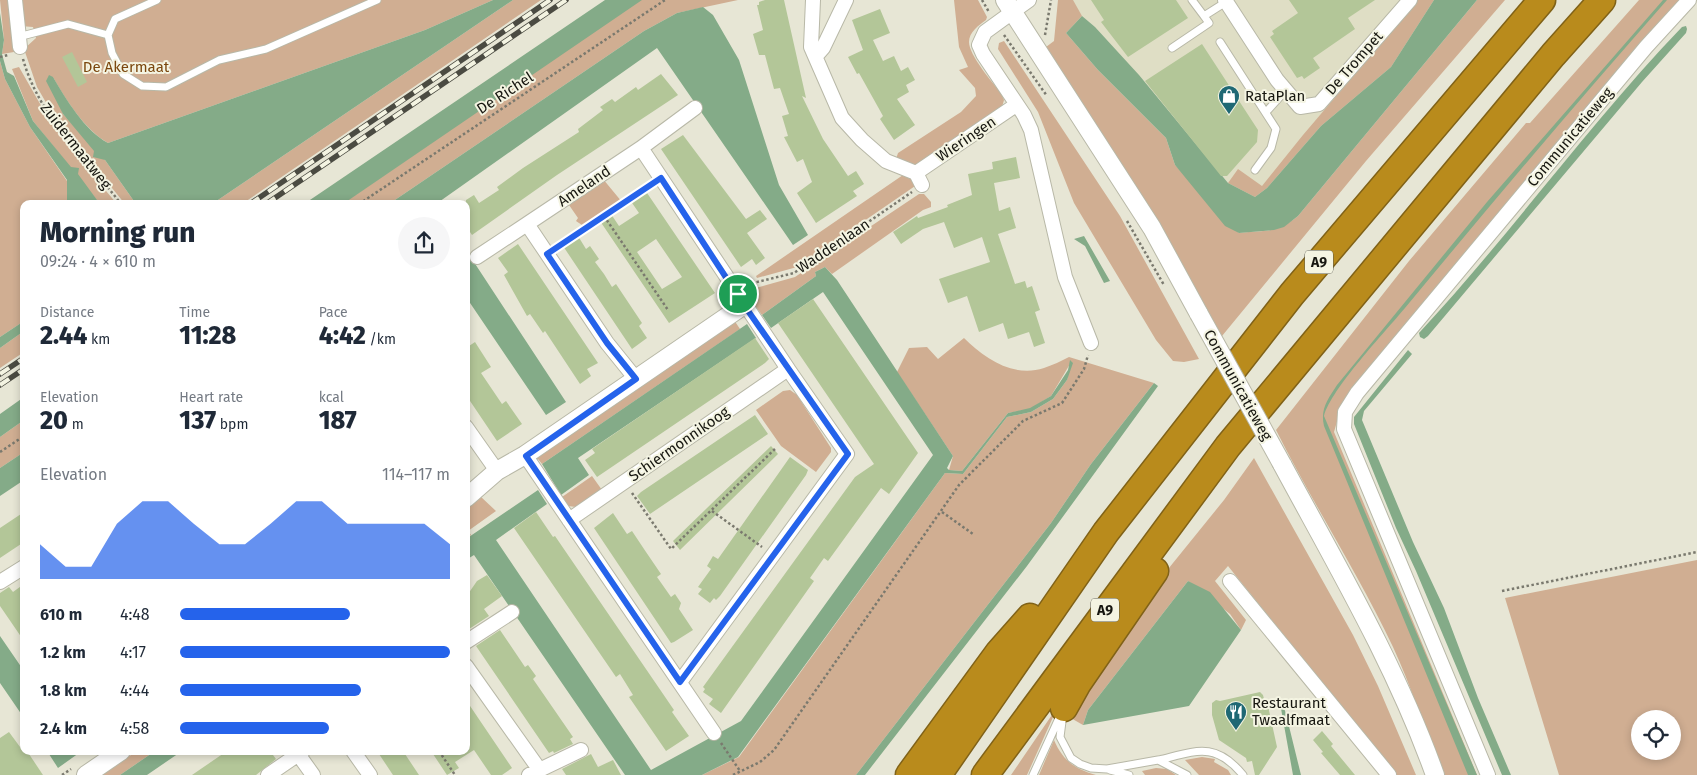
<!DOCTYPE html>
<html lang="en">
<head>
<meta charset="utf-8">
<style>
  body { margin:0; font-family:"Fira Sans",sans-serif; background:#f6f6f7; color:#1f2937; height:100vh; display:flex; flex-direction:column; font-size:19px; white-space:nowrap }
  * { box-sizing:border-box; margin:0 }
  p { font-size:16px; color:#747a83 }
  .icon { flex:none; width:28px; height:28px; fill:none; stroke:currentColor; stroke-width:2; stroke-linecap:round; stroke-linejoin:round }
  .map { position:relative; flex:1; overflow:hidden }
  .sheet { position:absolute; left:20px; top:200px; width:450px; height:555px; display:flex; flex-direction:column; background:#fff; border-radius:10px; box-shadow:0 2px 8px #0003 }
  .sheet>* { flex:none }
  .controls { position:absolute; left:1631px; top:710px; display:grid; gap:10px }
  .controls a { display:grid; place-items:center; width:50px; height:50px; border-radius:50%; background:#fff; box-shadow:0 2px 8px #0003; font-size:25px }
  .pin { position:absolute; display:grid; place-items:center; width:42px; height:42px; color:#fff; margin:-21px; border:2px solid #fff; border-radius:50%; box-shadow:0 1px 5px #0007 }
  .round { display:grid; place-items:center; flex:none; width:52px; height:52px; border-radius:26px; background:#f6f6f7 }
  .head { display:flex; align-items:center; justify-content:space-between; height:85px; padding:0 20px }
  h1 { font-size:28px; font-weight:800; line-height:38px }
  .stats { display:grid; grid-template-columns:repeat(3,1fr); gap:8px; height:85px; padding:5px 20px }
  .stats div { display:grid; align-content:center }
  .stats b { font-size:25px; font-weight:800 }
  .stats small { font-size:14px; font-weight:400 }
  .stats p { font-size:14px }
  .chart { height:140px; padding:10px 20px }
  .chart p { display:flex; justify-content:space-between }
  .chart svg { width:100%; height:90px; margin-top:5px; fill:#2563eb; opacity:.7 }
  ul { padding:0 20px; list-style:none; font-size:16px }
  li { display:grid; grid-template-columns:80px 60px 1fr; align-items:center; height:38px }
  li i { height:12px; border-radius:6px; background:#2563eb }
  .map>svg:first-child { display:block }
  .built { fill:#dfdec5 }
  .green { fill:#d0ae92; fill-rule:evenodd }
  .water { fill:#84ab88 }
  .building { fill:#b3c698; fill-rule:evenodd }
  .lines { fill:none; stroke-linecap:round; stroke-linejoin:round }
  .service-casing { stroke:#b8b8a7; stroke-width:9 }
  .minor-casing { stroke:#b8b8a7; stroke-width:16 }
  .tertiary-casing { stroke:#b8b8a7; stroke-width:20 }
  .motorway-casing { stroke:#806218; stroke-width:29 }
  .path { stroke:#7a796e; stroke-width:2.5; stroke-dasharray:2.5 2.5; stroke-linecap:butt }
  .service { stroke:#fff; stroke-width:7 }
  .minor { stroke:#fff; stroke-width:14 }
  .tertiary { stroke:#fff; stroke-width:18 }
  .motorway { stroke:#b98b1c; stroke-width:26 }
  .rail-casing { stroke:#4b4b42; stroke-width:5.5 }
  .rail { stroke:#f4f4e2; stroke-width:4; stroke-dasharray:11; stroke-linecap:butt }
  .tertiary-bridge-casing { stroke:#b8b8a7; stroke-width:20; stroke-linecap:butt }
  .tertiary-bridge { stroke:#fff; stroke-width:18 }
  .route-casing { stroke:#fff; stroke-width:10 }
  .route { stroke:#2563eb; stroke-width:6 }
  .labels { text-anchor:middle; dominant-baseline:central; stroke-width:4; stroke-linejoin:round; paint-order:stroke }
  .shield { fill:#f4f4e2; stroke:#59594f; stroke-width:1 }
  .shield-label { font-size:14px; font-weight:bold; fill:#161610 }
  .street-label { font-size:15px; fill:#161610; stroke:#f4f4e2 }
  .park-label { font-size:15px; fill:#7b470e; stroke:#f4f4e2 }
  .poi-label { font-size:15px; fill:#161610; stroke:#f4f4e2; text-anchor:start }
</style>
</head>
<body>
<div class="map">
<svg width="1697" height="775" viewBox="0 0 1697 775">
  <rect width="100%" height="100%" fill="#e7e6d5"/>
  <path class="built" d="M 1069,0 L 1463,0 L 1282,212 L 1206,188 Z"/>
  <path class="green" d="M 0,0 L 9,0 L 14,52 L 2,54 L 4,40 Z
    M 17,0 L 493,0 L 425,30 L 108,143 C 85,130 66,100 53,77 L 63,114 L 105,160 L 136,204 L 125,204 L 55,118 L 37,87 L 24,49 L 36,38 L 33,27 L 20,26 Z
    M 513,0 L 541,0 L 242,204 L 212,204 Z
    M 640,0 L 738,0 L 677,13 L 644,31 L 389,204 L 342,204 Z
    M 954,0 L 978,0 L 987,17 L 986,20 C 979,25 969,32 969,42 C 969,55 992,82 1001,93 L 1004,100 L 1002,107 L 919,164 L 908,164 L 896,159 L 898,153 L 961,112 L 976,96 L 975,88 L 959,70 L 968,67 L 959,47 Z
    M 1058,0 L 1073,0 L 1082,16 L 1066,33 L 1098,70 L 1166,138 L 1175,165 L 1239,233 C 1266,230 1276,234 1298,216 L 1477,0 L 1505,0 L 1366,161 L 1222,336 L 1126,172 L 1046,47 L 1054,41 Z
    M 1418,0 L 1434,0 L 1391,67 L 1321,126 L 1267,188 L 1255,197 L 1228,183 L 1238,169 L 1262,186 L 1303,135 Z
    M 1639,0 L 1683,0 L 1340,411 L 1334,432 L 1477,775 L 1441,775 C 1426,733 1412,688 1393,647 C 1358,573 1313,504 1276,430 L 1409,261 L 1526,123 L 1530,123 Z
    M 1004,41 L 1120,216 L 1199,359 L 1184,362 L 1173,361 L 1156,340 L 1074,203 L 1038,112 L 998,49 L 999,43 Z
    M 0,61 L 5,79 L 30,127 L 67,181 L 67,204 L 24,204 L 24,321 L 0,337 Z
    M 19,67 L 47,116 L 65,142 L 117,204 L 100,204 L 33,121 L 12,69 Z
    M 903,175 L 918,177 L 918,184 L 797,267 L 757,278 L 756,276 Z
    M 603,179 L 622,202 L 585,227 L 576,221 L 578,218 L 569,205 Z
    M 919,194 L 924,194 L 931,202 L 931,207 L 923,210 L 832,274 L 825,267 L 815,272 L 816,276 L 762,315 L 749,298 L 752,289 L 795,277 Z
    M 734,320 L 740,329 L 542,464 L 538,459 L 535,461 L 540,453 Z
    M 24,331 L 24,352 L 0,368 L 0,348 Z
    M 964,338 C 985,359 1014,378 1044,368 C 1053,365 1061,361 1069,357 L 1154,383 L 1091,464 L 1051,523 L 856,775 L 702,775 L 739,757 L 945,473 L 963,474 L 1007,417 L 1031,412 L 1053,399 L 1067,380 L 1070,364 L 1051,396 L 1030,409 L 1008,413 L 962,471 L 949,470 L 953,456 L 897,372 L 909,348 L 927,347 L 938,359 Z
    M 790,390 L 797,395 L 831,448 L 831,452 L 816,472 L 781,446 L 756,410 L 783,391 Z
    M 24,420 L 24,452 L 0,468 L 0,437 Z
    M 1254,458 L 1353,635 L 1378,686 L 1416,775 L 1397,775 L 1228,566 L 1215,581 L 1246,620 L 1241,630 L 1230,614 L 1188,581 L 1088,710 L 1083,725 L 1069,717 L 1139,605 L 1224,500 Z
    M 592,476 L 602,490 L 576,507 L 568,506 L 562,497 Z
    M 480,496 L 496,511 L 468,531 L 471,535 L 466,539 L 466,508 Z
    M 1697,560 L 1697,775 L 1559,775 L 1505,598 ZM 1640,719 L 1672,719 L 1672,751 L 1640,751 Z
    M 1058,706 L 1027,775 L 1011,775 Z
    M 1054,740 C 1063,761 1075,769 1096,775 L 1039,775 Z
    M 137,751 L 155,751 L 120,775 L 101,775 Z
    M 1202,757 L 1215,759 L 1214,762 L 1228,770 L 1231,775 L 1199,775 L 1185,760 Z
    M 1156,768 L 1167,769 L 1176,775 L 1145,775 L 1142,771 Z"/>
  <path class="water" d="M 493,0 L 513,0 L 212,204 L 136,204 L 105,160 L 93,157 L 94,151 L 63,114 L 46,81 L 49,75 L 53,77 C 66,99 85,131 108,143 L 425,30 Z
    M 605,0 L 642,0 L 343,204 L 304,204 Z
    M 1434,0 L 1477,0 L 1298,216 L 1284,227 L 1274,230 L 1239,233 L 1225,226 L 1175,165 L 1166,138 L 1098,70 L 1066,33 L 1082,16 L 1095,27 L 1139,75 L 1228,183 L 1255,197 L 1267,188 L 1321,126 L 1391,67 Z
    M 1663,0 L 1667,0 C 1578,101 1491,204 1405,308 C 1385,332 1331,389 1324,416 L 1477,775 L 1468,775 L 1324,426 C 1320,409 1328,399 1337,385 L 1487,202 Z
    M 703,7 L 713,15 L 739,60 L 779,185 L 808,235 L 793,245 L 657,48 L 436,204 L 389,204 L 644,31 L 677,13 Z
    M 0,13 L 4,40 L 2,54 L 7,72 L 14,76 L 33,121 L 71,167 L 79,168 L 78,174 L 100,204 L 67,204 L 67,180 L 30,127 L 5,79 L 0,61 Z
    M 1686,26 L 1687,29 L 1686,33 L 1642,82 L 1428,336 L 1424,339 L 1420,337 L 1419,333 C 1511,234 1589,124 1682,27 Z
    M 1084,236 L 1110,281 L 1104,283 L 1085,246 L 1074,239 Z
    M 466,250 L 566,402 L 546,415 L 466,297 Z
    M 825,267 L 837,280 L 953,456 L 947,468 L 949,470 L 962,471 L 1008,413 L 1030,408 L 1051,396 L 1068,370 L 1070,360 L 1073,363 L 1067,380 L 1053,399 L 1031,412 L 1007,417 L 963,474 L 945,473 L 738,757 L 702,775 L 625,775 L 474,555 L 466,560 L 466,539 L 538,490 L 547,504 L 496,540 L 651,770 L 741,721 L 933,455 L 823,292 L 771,328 L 762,315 L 816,276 L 815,272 Z
    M 24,321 L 24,331 L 0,348 L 0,337 Z
    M 747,324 L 756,338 L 578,458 L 589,475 L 561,495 L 542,464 Z
    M 1408,350 L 1412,354 L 1364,411 L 1362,420 L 1413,542 L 1444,608 L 1478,698 L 1511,775 L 1502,775 L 1416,571 L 1396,528 L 1354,424 L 1354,417 Z
    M 1154,383 L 1158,386 L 1027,566 L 865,775 L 856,775 L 1051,523 L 1091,464 Z
    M 24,397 L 24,420 L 0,437 L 0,414 Z
    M 24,452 L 24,480 L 0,496 L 0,468 Z
    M 1188,581 L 1210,592 L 1241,630 L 1189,706 L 1083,725 L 1088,710 Z
    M 0,636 L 24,671 L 24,718 L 0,683 Z
    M 1280,703 L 1283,705 L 1286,714 L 1301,775 L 1293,775 Z
    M 47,751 L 78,751 L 79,753 L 58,768 Z
    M 155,751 L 182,751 L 147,775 L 120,775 Z"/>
  <path class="building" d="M 765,0 L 784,0 L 806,98 L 802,96 L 823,139 L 848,176 L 856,171 L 864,184 L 853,191 L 857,196 L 816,223 L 797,193 L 812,182 L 803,159 L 797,162 L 784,137 L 788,136 L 782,116 L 789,114 L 780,88 L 774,89 L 765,55 L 759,55 L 753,34 L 763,30 L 757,5 L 759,5 L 759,2 Z
    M 1091,0 L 1176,0 L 1188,18 L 1128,57 L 1101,22 L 1104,20 Z
    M 1289,0 L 1375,0 L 1348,18 L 1355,29 L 1313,58 L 1320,68 L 1304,79 L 1302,76 L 1297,78 L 1270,37 L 1274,34 L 1272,31 L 1298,13 Z
    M 880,9 L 890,33 L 873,40 L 883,61 L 894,56 L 901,71 L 908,67 L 915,80 L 906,85 L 909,92 L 897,99 L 915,125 L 894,140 L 880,119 L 883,116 L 859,73 L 857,74 L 848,57 L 863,50 L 852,20 Z
    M 1202,44 L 1258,130 L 1257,142 L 1227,176 L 1221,176 L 1145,81 Z
    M 72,52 L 87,82 L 78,87 L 62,57 Z
    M 661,74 L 678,95 L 557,175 L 472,235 L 466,226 L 466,200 L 474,195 L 479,203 L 499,190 L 497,187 L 523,168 L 579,132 L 578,129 L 603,110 L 600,107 L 612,99 L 615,102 L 636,87 L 638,90 Z
    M 683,135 L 746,219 L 760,210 L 767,219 L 747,233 L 765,258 L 756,265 L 752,259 L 741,267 L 661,149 Z
    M 1016,157 L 1020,178 L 994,183 L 999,211 L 1010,207 L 1016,228 L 998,234 L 1015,284 L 1025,281 L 1027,288 L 1032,286 L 1040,310 L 1035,312 L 1045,343 L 1034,347 L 1029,332 L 1008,339 L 1003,323 L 979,332 L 967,296 L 948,303 L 939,279 L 990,262 L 982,237 L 954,248 L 944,222 L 923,229 L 901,244 L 893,232 L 917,216 L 918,218 L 948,207 L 947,205 L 972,195 L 968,174 L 993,169 L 992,162 Z
    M 645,190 L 715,293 L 669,323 L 600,221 L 611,214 L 619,226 L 639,213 L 630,200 ZM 656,239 L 682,277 L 662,289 L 637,252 Z
    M 578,236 L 586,249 L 590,246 L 599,259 L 595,262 L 604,274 L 612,287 L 616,284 L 642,323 L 639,326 L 647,338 L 632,349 L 563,246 Z
    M 518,244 L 598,363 L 587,369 L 591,376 L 580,384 L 545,331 L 543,333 L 530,314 L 527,316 L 504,275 L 508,272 L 498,258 Z
    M 813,299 L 918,453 L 889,494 L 881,488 L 828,561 L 824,558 L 810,578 L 814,581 L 721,713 L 709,704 L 713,699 L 703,692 L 705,689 L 703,687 L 855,477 L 874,464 L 778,323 Z
    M 755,338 L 769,359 L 765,363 L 597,477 L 585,460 L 595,453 L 592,449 Z
    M 475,342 L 491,367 L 481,373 L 502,404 L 506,401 L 522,424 L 497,441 L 466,395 L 466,348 Z
    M 755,415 L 768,434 L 650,514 L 637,496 L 641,492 Z
    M 771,446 L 778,454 L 680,550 L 673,541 Z
    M 790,457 L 808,470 L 806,475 L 720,596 L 716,600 L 714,598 L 710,603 L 698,594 L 702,589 L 698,587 L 711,569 L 707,566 L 713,556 L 718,559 Z
    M 24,512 L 24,542 L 0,558 L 0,528 Z
    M 536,512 L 553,537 L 555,536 L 674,710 L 672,712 L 689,736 L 666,751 L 629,697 L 633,695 L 620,674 L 616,677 L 514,528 Z
    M 613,513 L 627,534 L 632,531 L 646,552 L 661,574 L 657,577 L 671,597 L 675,594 L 681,603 L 679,609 L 693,630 L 674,642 L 671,643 L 594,528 Z
    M 487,575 L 502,596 L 484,609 L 489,616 L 466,631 L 466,597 L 477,581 Z
    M 24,584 L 24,641 L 0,606 L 0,593 L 9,587 L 13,592 Z
    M 500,630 L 525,667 L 528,665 L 536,676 L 533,679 L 573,737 L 570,739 L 573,744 L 554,753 L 553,751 L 549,753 L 476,646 Z
    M 1260,692 L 1263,695 L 1266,707 L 1268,706 L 1277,747 L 1259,775 L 1255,775 L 1252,761 L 1247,762 L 1246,758 L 1219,740 L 1212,715 L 1212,703 L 1216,700 L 1220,701 Z
    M 466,700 L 512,768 L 502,775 L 491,775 L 474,750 L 455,762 L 459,768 L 447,775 L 431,751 L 466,751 Z
    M 1322,731 L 1333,744 L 1331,746 L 1355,775 L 1340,775 L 1321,753 L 1323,752 L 1313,740 Z
    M 9,732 L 23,751 L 27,751 L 43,775 L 0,775 L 0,738 Z
    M 227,751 L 270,751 L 276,759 L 256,775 L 192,775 Z
    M 377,751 L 403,751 L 419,775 L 393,775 Z
    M 591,754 L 598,767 L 613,760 L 621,775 L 566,775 L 562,769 Z"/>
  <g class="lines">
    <g class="service-casing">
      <path id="service" d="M 157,0 L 115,19 L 108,35 L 112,53 L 123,74 L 142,86 L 166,87 L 219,60 L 266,49 L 377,0
        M 1192,0 L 1204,16 L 1226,2
        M 18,37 L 68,24 L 108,35
        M 1220,42 L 1276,129 L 1271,148 L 1255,170
        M 1172,48 L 1209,23 L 1204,16
        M 1267,111 L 1286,90
        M 1063,714 L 1060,737 L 1071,758 L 1080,764 L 1091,768 L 1107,769 L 1158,760 L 1187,775
        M 1159,760 C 1196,751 1215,741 1243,775
        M 1110,770 L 1129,775
        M 1033,775 L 1061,714"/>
    </g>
    <g class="minor-casing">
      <path id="minor" d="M 15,0 L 20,47
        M 813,0 L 811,47 L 842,118 L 862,140 L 886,161 L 916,173 L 922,185
        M 1029,0 L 985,32 L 979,45 L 983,54 L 1024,115 L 1031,130 L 1065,277 L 1091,343
        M 1225,0 L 1277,80 L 1300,107 L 1319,104 L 1410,0
        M 816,56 L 823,48 L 846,0
        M 916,173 L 1016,105
        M 477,257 L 527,224
        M 636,379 L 607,343 L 527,224 L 641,148
        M 466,427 L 497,471
        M 525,455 L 714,733
        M 569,520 L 788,369 L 641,148 L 695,108
        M 1230,581 L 1389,775
        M 0,582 L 24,567
        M 466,642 L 512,612
        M 466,666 L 539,769
        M 680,682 L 847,454 L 788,369
        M 353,751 L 370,775
        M 298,754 L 313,775
        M 268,775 L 303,751
        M 529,775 L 581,750
        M 1488,775 L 1344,429 L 1345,412 L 1357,393 L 1646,47 L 1689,0"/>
    </g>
    <g class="tertiary-casing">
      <path id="tertiary" d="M 1005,0 L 1152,228 L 1199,314
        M 1282,464 C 1337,566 1396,666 1435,775
        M 466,498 L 497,471 L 525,455 L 744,305
        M 86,775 L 121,751"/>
    </g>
    <g class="motorway-casing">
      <path id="motorway" d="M 1064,708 L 1078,683 L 1155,571
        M 909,775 L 999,652 L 1030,617
        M 938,775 L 1106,532 L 1292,294 L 1542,0
        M 985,775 L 1228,446 L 1553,55 L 1602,0"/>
    </g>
    <path class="path" d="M 982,0 L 989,12
      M 1004,35 L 1047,96
      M 1045,35 L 1051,0
      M 0,57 L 8,55
      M 23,59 C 39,117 86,158 121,204
      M 359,204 L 665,0
      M 604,216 L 668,310
      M 1127,221 L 1164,285
      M 558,247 L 649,186
      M 748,287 L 753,283 L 794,273 L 912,192
      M 0,452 L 24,436
      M 632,493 L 671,549 L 776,448
      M 712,511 L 762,547
      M 942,512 L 973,534
      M 1502,591 L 1697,552
      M 721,743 L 740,771
      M 439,751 L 455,775
      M 62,775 L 71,769
      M 733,775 L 760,762 L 774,750 L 959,485 L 1023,421 L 1062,403 L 1084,369 L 1088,355"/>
    <use href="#service" class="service"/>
    <use href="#minor" class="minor"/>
    <use href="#tertiary" class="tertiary"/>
    <use href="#motorway" class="motorway"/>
    <g class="rail-casing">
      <path id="rail" d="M 250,204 L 550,0
        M 266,204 L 566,0
        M 0,374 L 24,358
        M 0,385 L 24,369"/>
    </g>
    <use href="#rail" class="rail"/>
    <g class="tertiary-bridge-casing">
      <path id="tertiary-bridge" d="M 1199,314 L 1282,464"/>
    </g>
    <use href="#tertiary-bridge" class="tertiary-bridge"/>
  </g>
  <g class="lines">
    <g class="route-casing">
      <path id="route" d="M 661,178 L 744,305 L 848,454 L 680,682 L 526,456 L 636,379 L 607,343 L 547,254 Z"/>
    </g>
    <use href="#route" class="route"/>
  </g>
  <defs>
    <g id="shop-pin" transform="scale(1.125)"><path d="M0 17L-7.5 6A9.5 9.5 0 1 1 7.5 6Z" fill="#1f6874" stroke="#f4f4e2"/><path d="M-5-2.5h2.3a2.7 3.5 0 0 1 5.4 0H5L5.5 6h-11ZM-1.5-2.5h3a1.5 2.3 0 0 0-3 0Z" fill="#fff"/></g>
    <g id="restaurant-pin" transform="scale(1.125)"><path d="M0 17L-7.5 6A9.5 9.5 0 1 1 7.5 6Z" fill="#1f6874" stroke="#f4f4e2"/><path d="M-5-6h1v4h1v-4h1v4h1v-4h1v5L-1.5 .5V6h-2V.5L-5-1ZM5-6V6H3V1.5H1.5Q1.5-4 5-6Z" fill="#fff"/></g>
  </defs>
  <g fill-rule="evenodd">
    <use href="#shop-pin" x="1229" y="96"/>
    <use href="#restaurant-pin" x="1236" y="712"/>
  </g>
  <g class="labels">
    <g class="shield">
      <rect x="1305" y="250.5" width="28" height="23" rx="4"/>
      <rect x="1091" y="598.5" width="28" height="23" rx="4"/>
    </g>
    <g class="shield-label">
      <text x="1319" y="262">A9</text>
      <text x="1105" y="610">A9</text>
    </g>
    <g class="street-label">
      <text transform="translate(1354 63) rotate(-49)">De Trompet</text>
      <text transform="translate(505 93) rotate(-33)">De Richel</text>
      <text transform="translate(1570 137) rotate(-50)">Communicatieweg</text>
      <text transform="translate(966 139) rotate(-34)">Wieringen</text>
      <text transform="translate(76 146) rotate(52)">Zuidermaatweg</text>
      <text transform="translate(584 186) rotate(-34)">Ameland</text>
      <text transform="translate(833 246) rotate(-34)">Waddenlaan</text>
      <text transform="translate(1238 385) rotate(61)">Communicatieweg</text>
      <text transform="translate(679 444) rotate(-35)">Schiermonnikoog</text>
    </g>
    <g class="park-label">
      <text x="126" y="67">De Akermaat</text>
    </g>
    <g class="poi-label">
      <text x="1245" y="96">RataPlan</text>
      <text x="1252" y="703">Restaurant<tspan x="1252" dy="17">Twaalfmaat</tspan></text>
    </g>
  </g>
</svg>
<div class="controls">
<a><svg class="icon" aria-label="locate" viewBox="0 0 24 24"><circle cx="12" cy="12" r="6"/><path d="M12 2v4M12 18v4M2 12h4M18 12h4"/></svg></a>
</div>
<div class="pin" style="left:738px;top:294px;background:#1e9e55"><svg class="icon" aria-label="arrive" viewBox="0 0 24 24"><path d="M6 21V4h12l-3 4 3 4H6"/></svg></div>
<section class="sheet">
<div class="head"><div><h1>Morning run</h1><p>09:24 · 4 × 610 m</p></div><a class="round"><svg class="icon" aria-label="share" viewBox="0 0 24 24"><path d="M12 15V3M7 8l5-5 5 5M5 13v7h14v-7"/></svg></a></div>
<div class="stats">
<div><p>Distance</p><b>2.44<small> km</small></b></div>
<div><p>Time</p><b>11:28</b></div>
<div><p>Pace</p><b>4:42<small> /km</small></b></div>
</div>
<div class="stats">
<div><p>Elevation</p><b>20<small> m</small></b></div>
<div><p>Heart rate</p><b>137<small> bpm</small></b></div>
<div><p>kcal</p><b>187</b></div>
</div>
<div class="chart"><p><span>Elevation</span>114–117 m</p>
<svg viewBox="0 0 160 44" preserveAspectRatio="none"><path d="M0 44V27L10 38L20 38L30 17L40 6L50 6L60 17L70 27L80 27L90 17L100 6L110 6L120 17L130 17L140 17L150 17L160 27V44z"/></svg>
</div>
<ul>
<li><b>610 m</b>4:48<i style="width:63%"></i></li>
<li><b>1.2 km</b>4:17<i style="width:100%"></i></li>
<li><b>1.8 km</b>4:44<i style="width:67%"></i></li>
<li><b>2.4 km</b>4:58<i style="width:55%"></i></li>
</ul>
</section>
</div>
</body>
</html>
